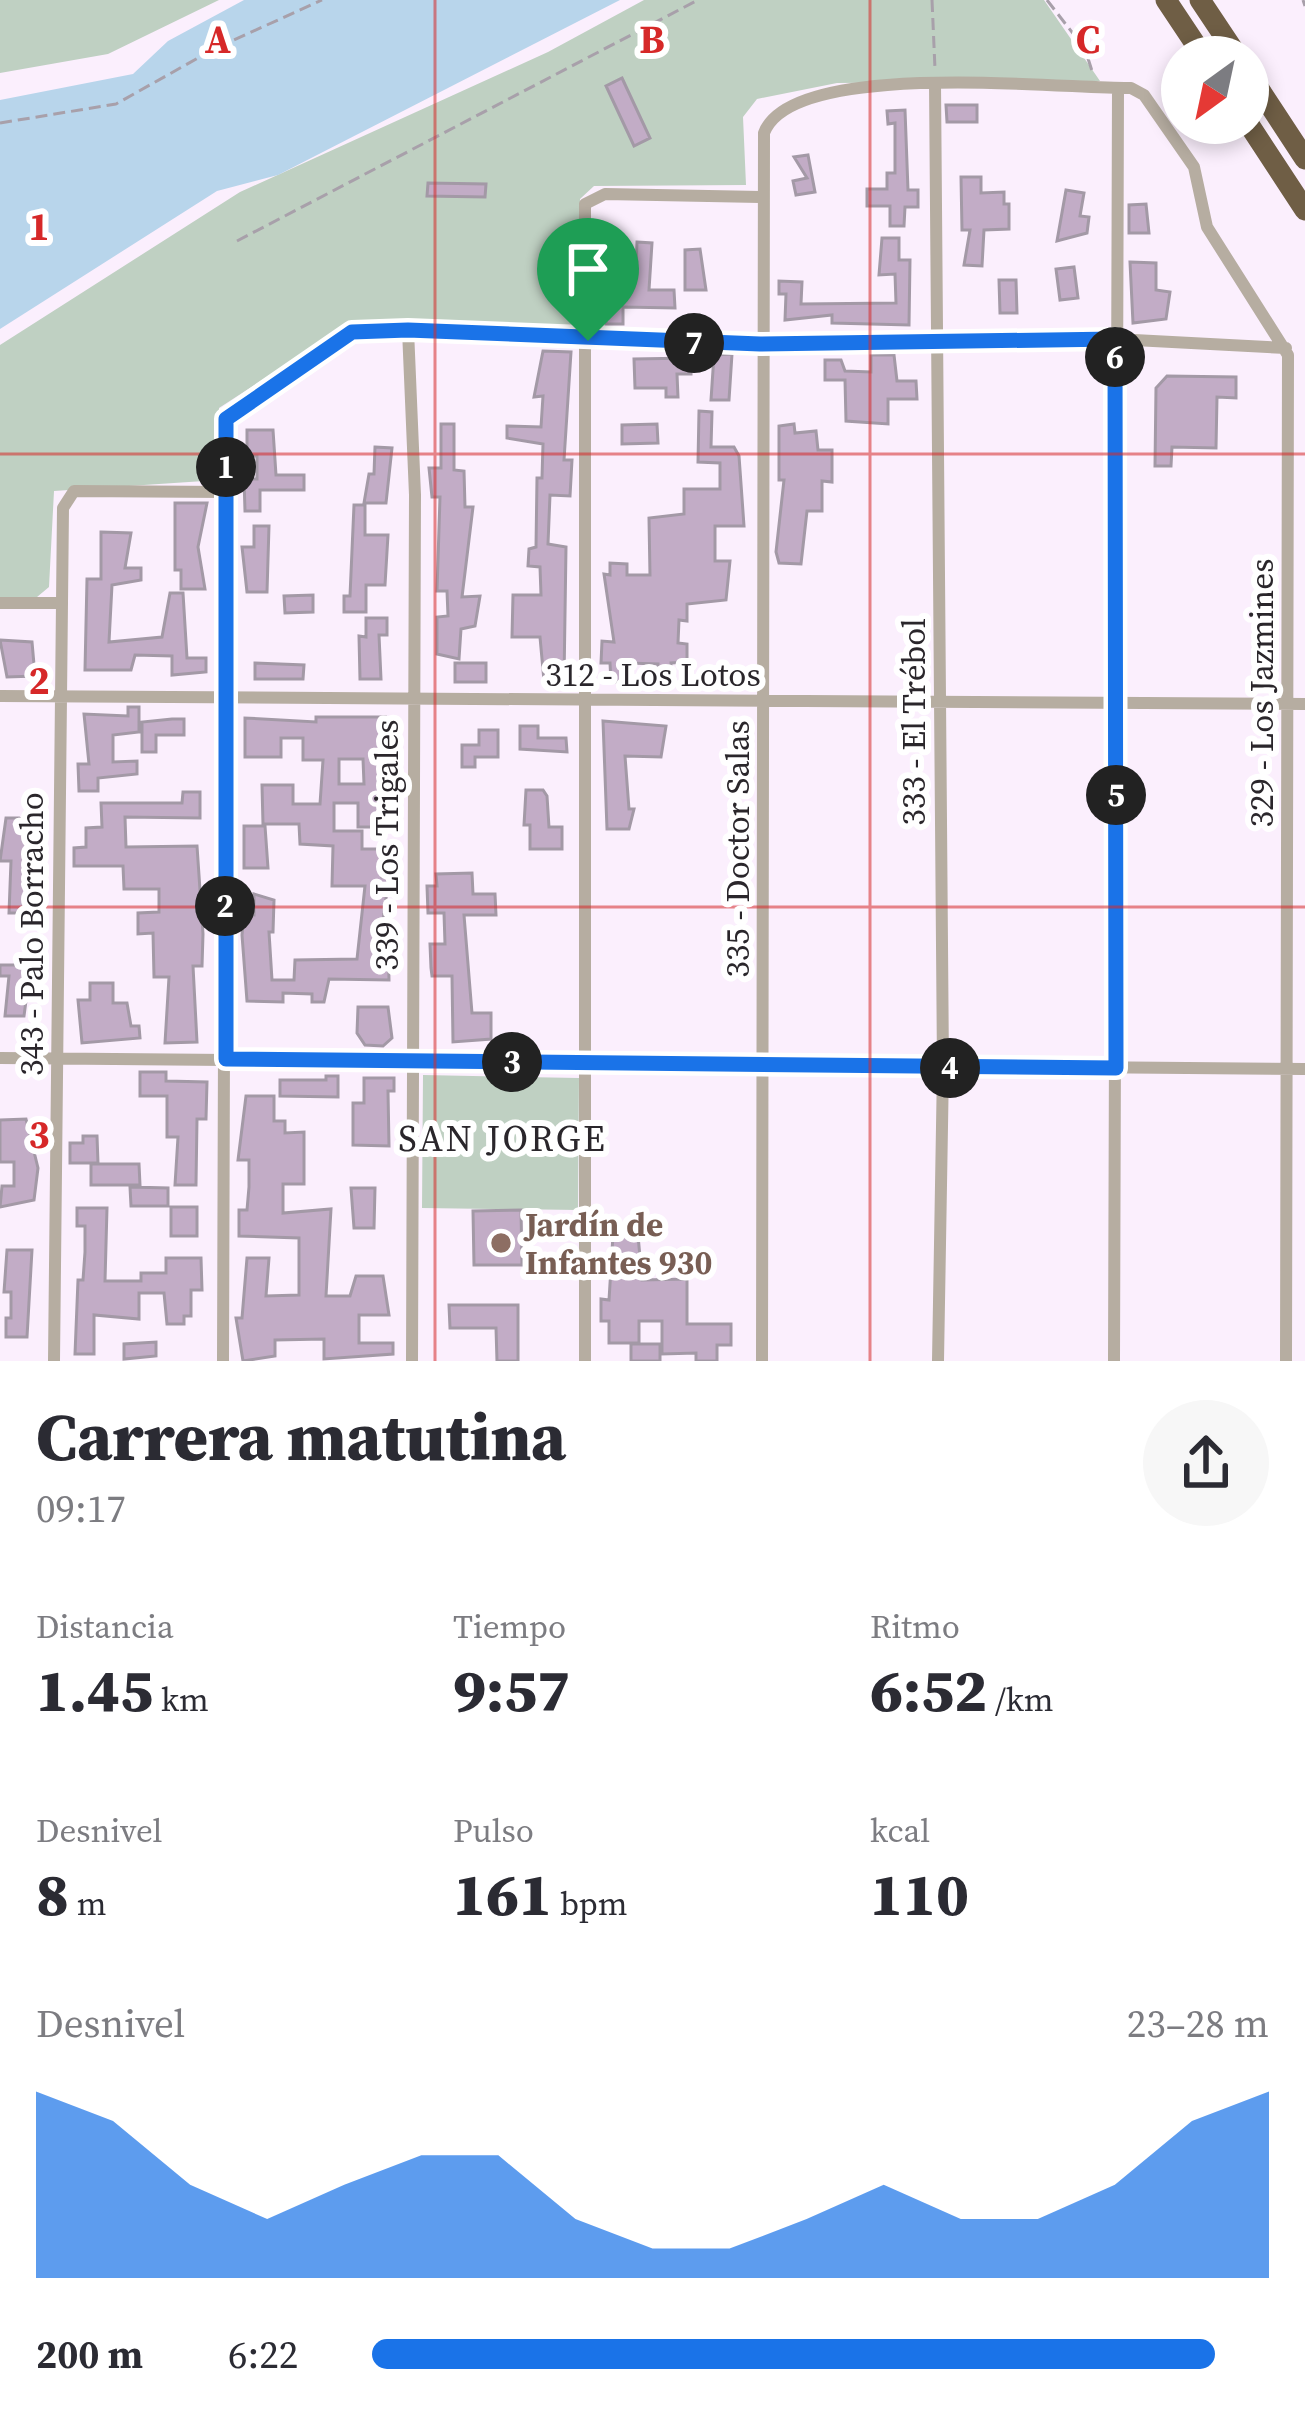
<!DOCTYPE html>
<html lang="es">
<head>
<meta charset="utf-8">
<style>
  body { margin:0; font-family:"Source Serif 4",serif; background:#f7f7f7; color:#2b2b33; height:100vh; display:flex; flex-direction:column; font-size:45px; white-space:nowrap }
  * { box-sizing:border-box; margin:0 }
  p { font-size:39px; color:#7c7c81 }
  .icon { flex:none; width:66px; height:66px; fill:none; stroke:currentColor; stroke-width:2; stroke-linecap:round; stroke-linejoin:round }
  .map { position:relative; height:1361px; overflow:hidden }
  .details { display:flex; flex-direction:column; background:#fff; flex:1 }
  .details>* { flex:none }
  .needle { width:78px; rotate:213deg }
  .fabs { position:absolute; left:1161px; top:36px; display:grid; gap:24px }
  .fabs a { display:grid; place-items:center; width:108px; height:108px; border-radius:50%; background:#fff; box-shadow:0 6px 18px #0003; font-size:60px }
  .pin { position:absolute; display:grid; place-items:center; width:102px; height:102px; color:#fff; margin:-123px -51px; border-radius:50% 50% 50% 0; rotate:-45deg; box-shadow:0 0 12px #0007 }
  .pin .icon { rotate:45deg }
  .km { position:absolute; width:60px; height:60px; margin:-30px; border-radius:50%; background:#222; color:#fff; font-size:33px; line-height:60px; text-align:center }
  .round { display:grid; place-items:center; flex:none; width:126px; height:126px; border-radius:63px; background:#f7f7f7 }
  .head { display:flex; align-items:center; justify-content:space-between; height:204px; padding:0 36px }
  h1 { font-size:66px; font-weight:800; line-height:90px }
  .metrics { display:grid; grid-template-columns:repeat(3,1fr); gap:18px; height:204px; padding:12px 36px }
  .metrics div { display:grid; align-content:center }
  .metrics b { font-size:60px; font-weight:800 }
  .metrics small { font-size:33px; font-weight:400 }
  .metrics p { font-size:33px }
  .chart { height:336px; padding:24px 36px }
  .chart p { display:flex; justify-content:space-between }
  .chart svg { width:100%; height:216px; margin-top:12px; fill:#1a73e8; opacity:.7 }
  ul { padding:0 36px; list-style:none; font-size:39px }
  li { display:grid; grid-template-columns:192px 144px 1fr; align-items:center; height:90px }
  li i { height:30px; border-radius:15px; background:#1a73e8 }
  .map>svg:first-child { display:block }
  .green { fill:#bfd0c2 }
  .water { fill:#b8d5eb }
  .building { fill:#c2acc6; stroke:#a399a6; stroke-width:3; fill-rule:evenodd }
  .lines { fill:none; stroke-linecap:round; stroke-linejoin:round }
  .path { stroke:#a8a0aa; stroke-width:3; stroke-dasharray:12 6; stroke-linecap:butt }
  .minor { stroke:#b6ada1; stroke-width:12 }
  .motorway { stroke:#6f5e45; stroke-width:21 }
  .route-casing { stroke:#fff; stroke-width:24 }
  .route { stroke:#1a73e8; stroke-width:15 }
  .grid { fill:none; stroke:#d62828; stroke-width:3; stroke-opacity:0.55 }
  .education-dot { fill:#8d6e63; stroke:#fff; stroke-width:4.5 }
  .labels { text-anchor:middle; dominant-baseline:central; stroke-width:12; stroke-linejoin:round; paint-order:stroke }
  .street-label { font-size:33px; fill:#2a262b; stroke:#fff }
  .education-label { font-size:33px; font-weight:bold; fill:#785e54; stroke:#fff; text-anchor:start }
  .neighbourhood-label { font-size:36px; letter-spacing:3px; fill:#2a262b; stroke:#fff }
  .grid-label { font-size:39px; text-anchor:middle; font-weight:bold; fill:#d62828; stroke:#fff; stroke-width:12; stroke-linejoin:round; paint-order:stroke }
</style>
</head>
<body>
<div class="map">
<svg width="1305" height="1361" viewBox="0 0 1305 1361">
  <rect width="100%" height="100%" fill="#fbeffd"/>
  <path class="green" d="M 0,0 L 219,0 L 108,54 L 0,73 Z
    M 644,0 L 1044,0 L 1100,81 L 837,83 L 757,99 L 743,117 L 746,185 L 594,186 L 580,199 L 579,334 L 410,322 L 324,340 L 219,408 L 217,474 L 204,481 L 54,491 L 49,587 L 37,597 L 0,597 L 0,345 L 240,192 L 548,52 Z
    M 423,1075 L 579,1078 L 578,1210 L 422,1208 Z"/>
  <path class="water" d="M 244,0 L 620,0 L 278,175 L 217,191 L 0,329 L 0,100 L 133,74 L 168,41 Z"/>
  <path class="building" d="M 622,78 L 650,138 L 634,146 L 606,86 Z
    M 946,105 L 977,105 L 977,122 L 947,122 Z
    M 905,110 L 908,190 L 918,190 L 918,207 L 905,207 L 904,226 L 890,226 L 890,206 L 867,206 L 867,189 L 887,189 L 887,173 L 895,173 L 895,123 L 888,124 L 887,111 Z
    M 808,155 L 815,192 L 796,195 L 793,181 L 807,178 L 794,157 Z
    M 961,177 L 981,177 L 981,193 L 1004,192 L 1004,204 L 1009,204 L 1009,229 L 984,230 L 982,266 L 964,265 L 970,230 L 962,230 Z
    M 428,183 L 486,184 L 485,197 L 427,196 Z
    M 1066,190 L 1084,193 L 1080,216 L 1089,217 L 1087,233 L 1057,241 Z
    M 1146,204 L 1149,233 L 1129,233 L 1129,205 Z
    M 882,238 L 899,238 L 899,260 L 910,260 L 909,325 L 832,323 L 832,315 L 785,320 L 786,294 L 779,294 L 779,281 L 802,282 L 801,304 L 896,303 L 895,274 L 879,275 Z
    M 637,242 L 652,243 L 649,290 L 674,290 L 675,308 L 623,307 L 623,324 L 606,324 L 607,274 L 613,275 L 614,265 L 636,267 Z
    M 700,249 L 706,290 L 685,290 L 685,250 Z
    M 1130,262 L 1156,263 L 1156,290 L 1170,292 L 1166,319 L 1133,323 Z
    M 1074,267 L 1078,298 L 1060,300 L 1056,269 Z
    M 999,280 L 1016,280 L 1017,313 L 1000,313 Z
    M 543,351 L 571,352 L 564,460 L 572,460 L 570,496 L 550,495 L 548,544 L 566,547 L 564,681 L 544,681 L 540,637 L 512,637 L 513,595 L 541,595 L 540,567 L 528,566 L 529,549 L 536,547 L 537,478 L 542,478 L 543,444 L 507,438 L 507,426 L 541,427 L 543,396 L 534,397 Z
    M 732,354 L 729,400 L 711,400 L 714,355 Z
    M 871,355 L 894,355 L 897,381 L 916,381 L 917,399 L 888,399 L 888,424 L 846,421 L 845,380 L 825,380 L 825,360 L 841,360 L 845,371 L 871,372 Z
    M 691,358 L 691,374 L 677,374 L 678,397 L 666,397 L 666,388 L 635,388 L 634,359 Z
    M 1167,376 L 1236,377 L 1236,398 L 1217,397 L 1216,448 L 1172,447 L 1171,466 L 1155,466 L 1156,388 Z
    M 699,411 L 712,412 L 711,447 L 734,447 L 739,456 L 744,526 L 715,526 L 715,561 L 730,561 L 726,600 L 687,604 L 687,621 L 679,620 L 678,643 L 687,644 L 687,662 L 671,663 L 671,674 L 658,674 L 658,664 L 628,663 L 628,682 L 611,682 L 610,663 L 601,663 L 602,641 L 614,642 L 604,574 L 610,575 L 610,563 L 627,564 L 627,575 L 650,575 L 649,518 L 684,514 L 684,489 L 720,489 L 720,463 L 698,462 Z
    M 441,424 L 454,424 L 454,470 L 464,471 L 465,507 L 473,507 L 462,597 L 480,596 L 475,626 L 461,629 L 459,659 L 437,654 L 437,617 L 448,616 L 447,591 L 437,591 L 440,497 L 432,497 L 429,468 L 441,468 Z
    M 657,424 L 658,443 L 622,444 L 622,425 Z
    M 794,424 L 795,433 L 816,431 L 818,450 L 832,450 L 832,482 L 822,481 L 822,511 L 807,511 L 801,564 L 779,563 L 776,552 L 784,480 L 779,480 L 779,426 Z
    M 247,430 L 273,430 L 276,475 L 304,475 L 304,490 L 260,490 L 260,511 L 245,511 L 244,479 L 257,479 L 257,456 L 247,456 Z
    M 375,447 L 392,448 L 386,503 L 364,503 L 369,474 L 374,474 Z
    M 175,503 L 207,503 L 198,547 L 205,589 L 181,589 L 181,570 L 175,570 Z
    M 354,505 L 365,505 L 365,535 L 388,535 L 385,585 L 366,585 L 366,612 L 344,612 L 344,596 L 350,596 Z
    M 254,526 L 269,526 L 267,592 L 247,592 L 242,547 L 254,547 Z
    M 101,532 L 131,533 L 125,568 L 141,568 L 141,580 L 112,585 L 109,642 L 162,637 L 170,593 L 183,593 L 187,658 L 206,658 L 206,672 L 172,675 L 172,656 L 135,655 L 131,670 L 85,670 L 87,579 L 101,579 Z
    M 313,595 L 313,612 L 285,613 L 284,596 Z
    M 366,618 L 387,618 L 387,635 L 379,635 L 381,679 L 360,679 L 359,636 L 366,637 Z
    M 0,640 L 32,642 L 35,676 L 7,677 Z
    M 255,663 L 304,665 L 303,679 L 255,679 Z
    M 455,663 L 486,663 L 486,682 L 455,682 Z
    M 128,707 L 139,707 L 139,732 L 113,735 L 113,762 L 137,761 L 137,774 L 98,778 L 98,791 L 79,791 L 78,764 L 89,764 L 84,714 L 128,716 Z
    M 316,717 L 386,717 L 391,723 L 395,759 L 388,759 L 388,784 L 379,784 L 386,827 L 358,827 L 358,803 L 334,803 L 334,831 L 362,831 L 362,849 L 382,849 L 382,877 L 389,877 L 382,927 L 388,927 L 389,980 L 329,979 L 324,1002 L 312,1002 L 312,994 L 283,993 L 283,1002 L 247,1001 L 242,935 L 244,915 L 254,915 L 254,894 L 274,900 L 273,932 L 269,932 L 272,980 L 294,980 L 295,960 L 357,959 L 365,886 L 332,886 L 333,846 L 300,844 L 299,824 L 263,824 L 262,785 L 293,785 L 293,804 L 320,804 L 323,760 L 303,760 L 303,738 L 281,738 L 281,757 L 245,757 L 245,718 L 316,722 ZM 339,759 L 363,759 L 364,784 L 339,784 Z
    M 172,719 L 184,719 L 184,735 L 156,735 L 156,752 L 142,752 L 142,722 Z
    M 603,721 L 666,726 L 661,757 L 625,756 L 629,809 L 634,809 L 629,829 L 607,829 Z
    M 520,726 L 538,726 L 538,738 L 566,738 L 567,752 L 520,749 Z
    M 479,730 L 498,730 L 498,757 L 475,757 L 475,767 L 462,767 L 462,745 L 479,745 Z
    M 526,790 L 543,790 L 547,796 L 549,827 L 562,827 L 562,849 L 530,849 L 530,825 L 524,825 Z
    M 183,792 L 200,792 L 200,818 L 125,817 L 126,847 L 197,846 L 203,934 L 202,966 L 193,966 L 197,1042 L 165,1043 L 169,977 L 154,977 L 153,933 L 138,934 L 138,913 L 159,912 L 159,889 L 124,889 L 123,866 L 74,866 L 74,848 L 86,847 L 86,828 L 102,827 L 101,803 L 182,803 Z
    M 6,818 L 19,818 L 32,831 L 27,876 L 33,876 L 35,913 L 9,913 L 11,861 L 0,861 Z
    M 244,826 L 265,826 L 268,868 L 244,868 Z
    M 472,873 L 473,894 L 495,894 L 496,915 L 464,915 L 472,1013 L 491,1013 L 491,1039 L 453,1042 L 452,976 L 432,976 L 431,968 L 430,944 L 445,944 L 444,913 L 428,913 L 427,886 L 437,886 L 436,874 Z
    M 17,956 L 41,956 L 41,978 L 29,978 L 24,1016 L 5,1016 L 9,976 L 0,976 L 0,965 L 17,965 Z
    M 90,983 L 113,983 L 113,1003 L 127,1003 L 131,1026 L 139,1026 L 140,1038 L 82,1043 L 78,1000 L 90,1000 Z
    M 358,1007 L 388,1007 L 392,1038 L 383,1046 L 365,1045 L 357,1033 Z
    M 140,1072 L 166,1072 L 166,1081 L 207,1082 L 206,1119 L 197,1119 L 196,1185 L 175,1185 L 178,1137 L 167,1137 L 167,1096 L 140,1096 Z
    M 326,1076 L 338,1076 L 338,1097 L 280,1096 L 280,1080 L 326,1080 Z
    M 364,1078 L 394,1078 L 394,1091 L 388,1091 L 389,1146 L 353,1145 L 353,1103 L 364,1103 Z
    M 246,1096 L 274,1096 L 274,1121 L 285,1121 L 285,1133 L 304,1132 L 304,1184 L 283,1184 L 283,1213 L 331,1209 L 326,1296 L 350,1296 L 356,1276 L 383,1276 L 389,1315 L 359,1315 L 359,1343 L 393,1343 L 393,1354 L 324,1359 L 324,1339 L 275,1340 L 275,1356 L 243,1361 L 236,1318 L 242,1318 L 247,1258 L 269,1258 L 266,1296 L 299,1295 L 299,1238 L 239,1236 L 239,1210 L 247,1210 L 249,1187 L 249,1160 L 238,1160 Z
    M 26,1119 L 38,1168 L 34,1200 L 0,1207 L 2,1186 L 14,1186 L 14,1162 L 0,1162 L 0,1120 Z
    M 83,1136 L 97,1136 L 98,1163 L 70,1163 L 70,1143 L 83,1143 Z
    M 91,1164 L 139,1164 L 140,1185 L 91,1185 Z
    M 130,1187 L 168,1188 L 168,1206 L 131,1206 Z
    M 351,1188 L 375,1188 L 374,1228 L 354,1228 Z
    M 171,1207 L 197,1207 L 197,1236 L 171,1236 Z
    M 77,1208 L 107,1208 L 105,1281 L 141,1281 L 141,1273 L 166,1273 L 166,1258 L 201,1258 L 202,1290 L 191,1290 L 191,1316 L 184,1316 L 184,1324 L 167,1324 L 164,1293 L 139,1293 L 139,1319 L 94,1315 L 94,1354 L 75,1354 L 78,1280 L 83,1280 L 85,1252 L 85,1226 L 77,1226 Z
    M 521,1210 L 522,1265 L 474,1265 L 473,1211 Z
    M 613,1235 L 638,1235 L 642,1280 L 687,1279 L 687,1324 L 731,1324 L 731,1345 L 717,1345 L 717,1361 L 696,1361 L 696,1353 L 662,1354 L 662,1321 L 639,1321 L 639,1343 L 609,1343 L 609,1321 L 601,1321 L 601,1299 L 609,1300 Z
    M 7,1250 L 32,1250 L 27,1337 L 6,1337 L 6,1318 L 11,1318 L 11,1292 L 4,1292 Z
    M 449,1305 L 518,1305 L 518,1361 L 497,1361 L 496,1328 L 450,1328 Z
    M 156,1342 L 156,1356 L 124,1359 L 124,1344 Z
    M 631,1344 L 660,1344 L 660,1361 L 631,1361 Z"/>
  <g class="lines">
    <path class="path" d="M 932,0 L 935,69
      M 1047,0 L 1085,49 L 1093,74
      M 1303,0 L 1305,6
      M 0,123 L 116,104 L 214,49 L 322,0
      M 237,241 L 698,0"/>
    <path class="minor" d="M 935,83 L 943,1068 L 938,1361
      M 408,330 L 415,495 L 412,1361
      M 0,603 L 62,603
      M 0,696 L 1305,704
      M 0,1058 L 1305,1069
      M 54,1361 L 63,508 L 74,491 L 226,492
      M 223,1361 L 226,419 L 352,331 L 588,341 L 1115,339 L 1286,348
      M 585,1361 L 585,204 L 605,194 L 760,197
      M 762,1361 L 764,133 C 792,58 1062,89 1131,88 L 1144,95 L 1194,167 L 1207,227 L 1288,355 L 1286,1361
      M 1114,1361 L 1118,88"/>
    <path class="motorway" d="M 1166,0 L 1204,57
      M 1200,0 L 1238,57
      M 1248,72 L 1305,159
      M 1248,123 L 1305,210"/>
  </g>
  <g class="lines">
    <g class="route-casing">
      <path id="route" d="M 408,330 L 760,344 L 1115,339 L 1116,1068 L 226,1059 L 226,419 L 352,332 Z"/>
    </g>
    <use href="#route" class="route"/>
  </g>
  <path class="grid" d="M 435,0 L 435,1361M 870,0 L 870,1361M 0,454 L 1305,454M 0,907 L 1305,907"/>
  <circle class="education-dot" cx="501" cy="1243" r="12"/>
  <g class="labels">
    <g class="street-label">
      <text x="653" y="674">312 - Los Lotos</text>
      <text transform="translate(1261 693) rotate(-90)">329 - Los Jazmines</text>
      <text transform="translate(913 722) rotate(-90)">333 - El Trébol</text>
      <text transform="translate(386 845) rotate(-90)">339 - Los Trigales</text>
      <text transform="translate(737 849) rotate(-90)">335 - Doctor Salas</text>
      <text transform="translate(31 934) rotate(-90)">343 - Palo Borracho</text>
    </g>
    <g class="education-label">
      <text x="525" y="1224">Jardín de<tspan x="525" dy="38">Infantes 930</tspan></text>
    </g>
    <g class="neighbourhood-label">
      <text x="503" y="1138">SAN JORGE</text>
    </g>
  </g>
  <g class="grid-label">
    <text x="218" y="53">A</text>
    <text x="652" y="53">B</text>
    <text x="1088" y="53">C</text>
    <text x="39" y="240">1</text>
    <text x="39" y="694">2</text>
    <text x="39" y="1148">3</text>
  </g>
</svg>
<div class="fabs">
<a><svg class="needle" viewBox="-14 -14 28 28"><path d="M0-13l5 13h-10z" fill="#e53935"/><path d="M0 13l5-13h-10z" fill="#7c7c81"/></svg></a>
</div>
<div class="pin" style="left:588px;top:341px;background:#1e9e55"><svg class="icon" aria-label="arrive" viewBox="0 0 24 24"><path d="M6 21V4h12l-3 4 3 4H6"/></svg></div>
<b class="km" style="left:226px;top:467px">1</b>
<b class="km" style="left:225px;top:906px">2</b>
<b class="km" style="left:512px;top:1062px">3</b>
<b class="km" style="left:950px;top:1068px">4</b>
<b class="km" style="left:1116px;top:795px">5</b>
<b class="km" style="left:1115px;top:357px">6</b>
<b class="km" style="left:694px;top:343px">7</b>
</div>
<section class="details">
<div class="head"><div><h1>Carrera matutina</h1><p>09:17</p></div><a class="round"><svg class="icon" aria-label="share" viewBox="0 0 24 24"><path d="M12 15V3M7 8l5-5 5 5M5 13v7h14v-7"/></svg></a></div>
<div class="metrics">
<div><p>Distancia</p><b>1.45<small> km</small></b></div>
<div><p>Tiempo</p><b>9:57</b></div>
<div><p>Ritmo</p><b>6:52<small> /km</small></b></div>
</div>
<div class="metrics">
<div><p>Desnivel</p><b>8<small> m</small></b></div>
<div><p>Pulso</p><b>161<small> bpm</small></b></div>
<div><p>kcal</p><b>110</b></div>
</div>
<div class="chart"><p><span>Desnivel</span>23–28 m</p>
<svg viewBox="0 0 160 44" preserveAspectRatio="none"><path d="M0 44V6L10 12L20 25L30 32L40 25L50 19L60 19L70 32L80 38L90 38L100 32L110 25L120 32L130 32L140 25L150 12L160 6V44z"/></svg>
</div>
<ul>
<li><b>200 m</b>6:22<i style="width:94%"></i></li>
</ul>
</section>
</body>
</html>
